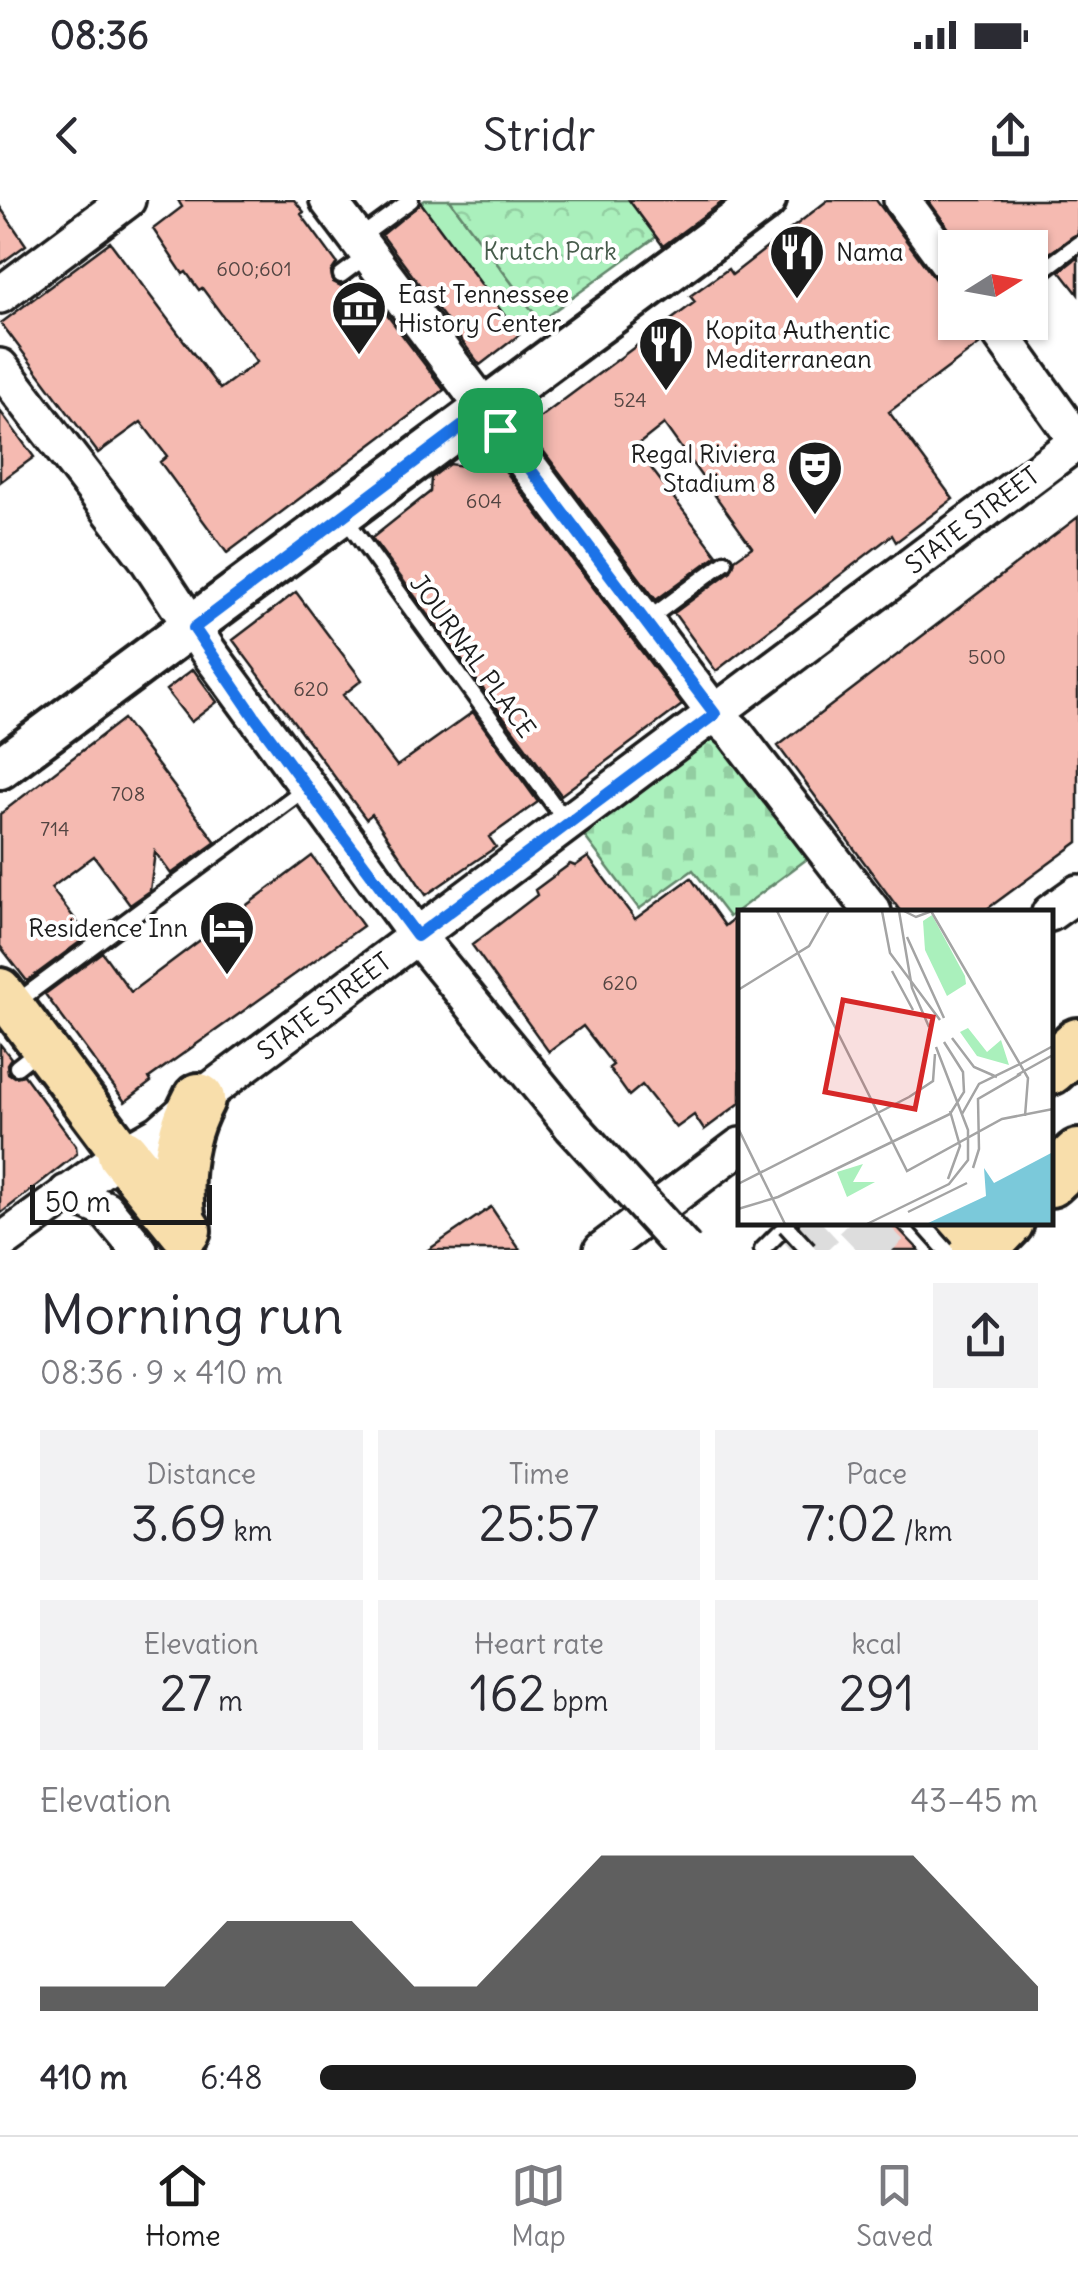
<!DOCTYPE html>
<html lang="en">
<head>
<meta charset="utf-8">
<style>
  body { margin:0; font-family:Delius,sans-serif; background:#f2f2f3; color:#2b2b33; height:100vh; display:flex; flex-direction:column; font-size:38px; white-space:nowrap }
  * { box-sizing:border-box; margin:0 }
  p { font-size:32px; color:#7c7c81 }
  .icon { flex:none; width:55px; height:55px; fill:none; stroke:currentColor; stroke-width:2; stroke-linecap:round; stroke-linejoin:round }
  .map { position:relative; height:1050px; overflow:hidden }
  .sheet { display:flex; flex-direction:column; background:#fff; flex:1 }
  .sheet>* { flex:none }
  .needle { width:65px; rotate:79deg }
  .tools { position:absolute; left:938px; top:30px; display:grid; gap:20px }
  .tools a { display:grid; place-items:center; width:110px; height:110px; border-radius:0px; background:#fff; box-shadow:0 2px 8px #0004; font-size:50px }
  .scale { position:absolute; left:30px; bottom:25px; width:182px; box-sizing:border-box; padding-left:10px; border:5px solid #1c1c1c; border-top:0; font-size:28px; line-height:35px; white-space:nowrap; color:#1c1c1c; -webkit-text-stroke:8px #fff; paint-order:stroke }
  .pin { position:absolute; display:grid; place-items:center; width:85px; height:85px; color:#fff; margin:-42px; border-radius:20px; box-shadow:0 5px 15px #0006 }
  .round { display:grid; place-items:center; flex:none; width:105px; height:105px; border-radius:0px; background:#f2f2f3 }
  .head { display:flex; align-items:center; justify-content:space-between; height:170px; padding:0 40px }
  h1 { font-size:55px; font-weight:600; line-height:75px }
  .figures { display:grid; grid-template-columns:repeat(3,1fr); gap:15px; height:170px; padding:10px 40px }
  .figures div { display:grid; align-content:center; border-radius:0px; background:#f2f2f3; text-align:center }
  .figures b { font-size:50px; font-weight:600 }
  .figures small { font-size:28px; font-weight:400 }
  .figures p { font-size:28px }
  .chart { height:280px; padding:20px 40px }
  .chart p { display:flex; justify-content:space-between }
  .chart svg { width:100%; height:180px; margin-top:10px; fill:#1c1c1c; opacity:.7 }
  ul { padding:0 40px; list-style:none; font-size:32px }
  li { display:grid; grid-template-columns:160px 120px 1fr; align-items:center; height:75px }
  li i { height:25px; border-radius:12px; background:#1c1c1c }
  .status { display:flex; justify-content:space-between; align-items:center; height:70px; padding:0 50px; background:#fff; direction:ltr }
  .status svg { height:28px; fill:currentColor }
  header { display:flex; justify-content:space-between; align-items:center; height:130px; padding:0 40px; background:#fff; font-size:45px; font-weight:600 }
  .dock { display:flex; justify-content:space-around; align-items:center; height:140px; border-top:2px solid #e1e1e2; background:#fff; font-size:28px; color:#7c7c81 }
  .dock a { display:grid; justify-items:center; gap:5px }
  .dock .selected { color:#1c1c1c }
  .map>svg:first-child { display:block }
  .grass { fill:#aaf0bc; stroke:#63866c; stroke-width:2.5 }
  .forest { fill:url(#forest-crowns); stroke:#63866c; stroke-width:2.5 }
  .cemetery { fill:url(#cemetery-stones); stroke:#63866c; stroke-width:2.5 }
  .building { fill:#f5bab1; stroke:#1c1c1c; stroke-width:2.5 }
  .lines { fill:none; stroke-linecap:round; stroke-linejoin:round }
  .motorway-tunnel { stroke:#ddd; stroke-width:50; stroke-dasharray:50 25; stroke-linecap:butt }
  .service-casing { stroke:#1c1c1c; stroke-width:21 }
  .tertiary-casing { stroke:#1c1c1c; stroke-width:42 }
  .secondary-casing { stroke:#1c1c1c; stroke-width:48 }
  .primary-casing { stroke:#1c1c1c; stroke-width:50 }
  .motorway-casing { stroke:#1c1c1c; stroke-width:58 }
  .service { stroke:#fff; stroke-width:14 }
  .tertiary { stroke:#fff; stroke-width:35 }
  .secondary { stroke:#fff; stroke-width:40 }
  .primary { stroke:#f8deab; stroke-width:42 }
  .motorway { stroke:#f8deab; stroke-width:50 }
  .service-bridge-casing { stroke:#1c1c1c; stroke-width:21; stroke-linecap:butt }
  .tertiary-bridge-casing { stroke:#1c1c1c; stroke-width:42; stroke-linecap:butt }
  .service-bridge { stroke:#fff; stroke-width:14 }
  .tertiary-bridge { stroke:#fff; stroke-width:35 }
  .route-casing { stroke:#fff; stroke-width:20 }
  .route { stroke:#1a73e8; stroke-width:12 }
  .labels { text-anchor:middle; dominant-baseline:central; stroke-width:8; stroke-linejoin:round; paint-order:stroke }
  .number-label { font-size:20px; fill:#524441 }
  .park-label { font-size:25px; fill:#475c4c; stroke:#fff }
  .poi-label { font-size:25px; fill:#1c1c1c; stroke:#fff; text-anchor:start }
  .street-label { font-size:25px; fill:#1c1c1c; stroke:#fff }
  .inset-road { fill:none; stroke:#a4a4a4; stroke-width:2.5 }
  .view { fill:#d62828; fill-opacity:0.15; stroke:#d62828; stroke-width:5 }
  .inset-edge { fill:none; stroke:#1c1c1c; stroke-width:5 }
</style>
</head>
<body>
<div class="status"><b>08:36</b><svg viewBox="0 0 49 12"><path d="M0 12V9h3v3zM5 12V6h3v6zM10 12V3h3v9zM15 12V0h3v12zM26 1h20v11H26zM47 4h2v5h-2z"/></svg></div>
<header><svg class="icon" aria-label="back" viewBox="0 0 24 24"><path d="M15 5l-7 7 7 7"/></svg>Stridr<svg class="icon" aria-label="share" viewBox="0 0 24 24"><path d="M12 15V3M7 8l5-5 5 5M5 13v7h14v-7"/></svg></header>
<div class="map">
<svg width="1078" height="1050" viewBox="0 0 1078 1050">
  <defs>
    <pattern id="forest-crowns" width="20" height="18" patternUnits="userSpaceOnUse" patternTransform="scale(2.5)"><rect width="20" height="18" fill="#aaf0bc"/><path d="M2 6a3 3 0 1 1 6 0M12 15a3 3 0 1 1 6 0" fill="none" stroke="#92cda1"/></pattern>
    <pattern id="cemetery-stones" width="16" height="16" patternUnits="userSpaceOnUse" patternTransform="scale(2.5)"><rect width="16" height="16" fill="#aaf0bc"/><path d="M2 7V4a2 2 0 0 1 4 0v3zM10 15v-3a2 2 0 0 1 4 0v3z" fill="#92cda1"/></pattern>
  </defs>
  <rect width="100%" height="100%" fill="#fff"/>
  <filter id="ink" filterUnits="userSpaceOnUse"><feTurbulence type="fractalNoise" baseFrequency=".01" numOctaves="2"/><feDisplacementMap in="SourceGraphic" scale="20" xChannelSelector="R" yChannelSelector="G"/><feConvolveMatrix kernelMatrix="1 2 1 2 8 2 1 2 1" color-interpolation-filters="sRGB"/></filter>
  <g filter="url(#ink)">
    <path class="grass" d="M 425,0 L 450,0 L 537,117 L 516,131 L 421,3 Z"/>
    <path class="forest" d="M 450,0 L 629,0 L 656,37 L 540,121 Z"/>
    <path class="cemetery" d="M 711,531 L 807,659 L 729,717 L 693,670 L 639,709 L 579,629 Z"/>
    <path class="building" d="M 178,0 L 294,0 L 304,12 L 301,14 L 337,63 L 331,72 L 333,82 L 341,86 L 347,84 L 358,98 L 368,90 L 444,190 L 227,353 L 160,262 L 167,256 L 141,222 L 98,253 L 1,123 L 110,42 L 220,189 L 257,162 L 202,88 L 199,90 L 186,72 L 183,74 L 153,29 L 182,7 Z
      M 629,0 L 725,0 L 663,46 Z
      M 828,0 L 876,0 L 955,106 L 955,122 L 964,122 L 980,144 L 889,212 L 953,299 L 896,342 L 892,335 L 716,471 L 674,413 L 731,371 L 735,359 L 752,347 L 664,224 L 635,247 L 717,355 L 656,400 L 526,228 L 695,102 L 690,96 L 728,69 L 732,75 Z
      M 928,0 L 1078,0 L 1078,34 L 1030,66 L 1030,48 L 963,48 Z
      M 421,3 L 519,135 L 480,165 L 382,35 Z
      M 0,7 L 26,45 L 0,64 Z
      M 1078,57 L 1078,94 L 1060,71 Z
      M 0,211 L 34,257 L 0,282 Z
      M 488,248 L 682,505 L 561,595 L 372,338 L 430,292 L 431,278 L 449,264 L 464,266 Z
      M 1078,317 L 1078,642 L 983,712 L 901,712 L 778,546 Z
      M 296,392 L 362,480 L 343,495 L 397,566 L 473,512 L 538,602 L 489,637 L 496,647 L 426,695 L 372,614 L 366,619 L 233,440 Z
      M 193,469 L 217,502 L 191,522 L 166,490 Z
      M 123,519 L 216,642 L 171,674 L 155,652 L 150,691 L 130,705 L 94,656 L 51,688 L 88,736 L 27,781 L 0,746 L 0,614 Z
      M 312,656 L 363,726 L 149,878 L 151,882 L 125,902 L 45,794 L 102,752 L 131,792 Z
      M 588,657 L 635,719 L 691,678 L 725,726 L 740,714 L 740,903 L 704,930 L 694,915 L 676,928 L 642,885 L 629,896 L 609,868 L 613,865 L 583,826 L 549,852 L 472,745 L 537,695 L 535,690 L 570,664 L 575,666 Z
      M 0,844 L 11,858 L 7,864 L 8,873 L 14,877 L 24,875 L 76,946 L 77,954 L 0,1014 Z
      M 491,1007 L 520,1050 L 428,1050 Z
      M 888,1022 L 892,1022 L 919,1050 L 859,1050 Z"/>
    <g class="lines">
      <path class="motorway-tunnel" d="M 791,1050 L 821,1022
        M 857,1050 L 886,1022"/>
      <g class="service-casing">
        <path id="service" d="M 359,38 L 411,0
          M 341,75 L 368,55
          M 1030,80 L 1078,44
          M 344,317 L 567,623
          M 646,421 L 725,362
          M 14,804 L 306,588
          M 17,867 L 40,849
          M 762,1050 L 790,1022"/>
      </g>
      <g class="tertiary-casing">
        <path id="tertiary" d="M 328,0 L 715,514 L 734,532 L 873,712
          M 902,0 L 955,72
          M 0,95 L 127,0
          M 992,122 L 1078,242
          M 0,167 L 146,357 L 208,451 L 417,736 L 572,926
          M 1050,713 L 1078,693
          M 67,993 L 105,1009 L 139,1050
          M 0,1043 L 123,954 L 160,933 L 199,899 L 1078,241
          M 602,1050 L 740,946"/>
      </g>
      <g class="secondary-casing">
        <path id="secondary" d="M 0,568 L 765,0"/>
      </g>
      <g class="primary-casing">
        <path id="primary" d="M 0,790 L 123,954"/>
      </g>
      <g class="motorway-casing">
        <path id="motorway" d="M 1050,869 L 1078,844
          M 123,954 L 185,1030
          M 1050,981 L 1078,955
          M 180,1024 C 174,980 178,938 199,899
          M 954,1026 L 957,1022
          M 981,1050 L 1008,1022"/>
      </g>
      <use href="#service" class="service"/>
      <use href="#tertiary" class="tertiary"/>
      <use href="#secondary" class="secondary"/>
      <use href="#primary" class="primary"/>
      <use href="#motorway" class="motorway"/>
      <g class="service-bridge-casing">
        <path id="service-bridge" d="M 921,1022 L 946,1050
          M 786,1026 L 808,1050"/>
      </g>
      <g class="tertiary-bridge-casing">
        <path id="tertiary-bridge" d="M 572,926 L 685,1050"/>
      </g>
      <use href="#service-bridge" class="service-bridge"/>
      <use href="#tertiary-bridge" class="tertiary-bridge"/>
    </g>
  </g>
  <g class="lines" filter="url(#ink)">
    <g class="route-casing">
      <path id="route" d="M 485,209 L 715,514 L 417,736 L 254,516 L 194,428 Z"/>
    </g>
    <use href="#route" class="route"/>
  </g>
  <defs>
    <g id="restaurant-pin" transform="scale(2.875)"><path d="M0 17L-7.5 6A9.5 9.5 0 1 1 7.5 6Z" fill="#1c1c1c" stroke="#fff"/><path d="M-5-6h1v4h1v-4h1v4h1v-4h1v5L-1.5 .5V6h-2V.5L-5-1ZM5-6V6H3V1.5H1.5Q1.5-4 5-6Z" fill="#fff"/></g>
    <g id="museum-pin" transform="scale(2.875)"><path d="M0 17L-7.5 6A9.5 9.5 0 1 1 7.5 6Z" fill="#1c1c1c" stroke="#fff"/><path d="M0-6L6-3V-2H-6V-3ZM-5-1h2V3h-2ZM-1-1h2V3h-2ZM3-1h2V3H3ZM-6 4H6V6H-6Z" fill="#fff"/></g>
    <g id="theatre-pin" transform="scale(2.875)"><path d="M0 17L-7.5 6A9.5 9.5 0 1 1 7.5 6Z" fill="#1c1c1c" stroke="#fff"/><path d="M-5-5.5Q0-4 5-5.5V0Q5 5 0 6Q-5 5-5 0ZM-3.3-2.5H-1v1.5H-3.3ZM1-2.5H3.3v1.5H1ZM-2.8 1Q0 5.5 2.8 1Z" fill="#fff"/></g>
    <g id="hotel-pin" transform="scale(2.875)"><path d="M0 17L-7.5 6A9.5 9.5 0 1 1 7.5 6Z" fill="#1c1c1c" stroke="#fff"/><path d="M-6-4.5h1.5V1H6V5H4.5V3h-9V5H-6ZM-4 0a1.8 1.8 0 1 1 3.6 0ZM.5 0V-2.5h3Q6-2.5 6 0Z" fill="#fff"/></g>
  </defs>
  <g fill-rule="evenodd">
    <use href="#restaurant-pin" x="797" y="52"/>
    <use href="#museum-pin" x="359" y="108"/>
    <use href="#restaurant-pin" x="666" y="144"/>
    <use href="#theatre-pin" x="815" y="268"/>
    <use href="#hotel-pin" x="227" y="728"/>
  </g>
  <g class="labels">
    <g class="number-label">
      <text x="254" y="68">600;601</text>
      <text x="630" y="199">524</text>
      <text x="484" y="300">604</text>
      <text x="987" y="456">500</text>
      <text x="311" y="488">620</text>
      <text x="128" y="593">708</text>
      <text x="55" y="628">714</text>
      <text x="620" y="782">620</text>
    </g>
    <g class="park-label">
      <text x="550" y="51">Krutch Park</text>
    </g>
    <g class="poi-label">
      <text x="836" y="52">Nama</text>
      <text x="398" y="94">East Tennessee<tspan x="398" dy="29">History Center</tspan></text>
      <text x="705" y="130">Kopita Authentic<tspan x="705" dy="29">Mediterranean</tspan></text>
      <text x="776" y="254" text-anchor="end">Regal Riviera<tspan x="776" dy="29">Stadium 8</tspan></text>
      <text x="188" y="728" text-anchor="end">Residence Inn</text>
    </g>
    <g class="street-label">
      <text transform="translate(972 320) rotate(-37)">STATE STREET</text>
      <text transform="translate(473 456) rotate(54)">JOURNAL PLACE</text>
      <text transform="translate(324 806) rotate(-37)">STATE STREET</text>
    </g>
  </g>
  <g transform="translate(738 710)">
    <rect width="315" height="315" fill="#fff"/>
    <path d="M 230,118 L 249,142 L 263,130 L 271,155 L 239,146 L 222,122 ZM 125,254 L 115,272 L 137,272 L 109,287 L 99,262 Z" fill="#aaf0bc"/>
    <path d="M 194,5 L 227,66 L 228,74 L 209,86 L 187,40 L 185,11 Z" fill="#aaf0bc"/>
    <path d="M 315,242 L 315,314 L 188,314 L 248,286 L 246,258 L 256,273 Z" fill="#7bc9da"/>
    <path class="inset-road" d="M 39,1 L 169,261 L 264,209 L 315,199M 144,1 L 152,43 L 202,110M 161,1 L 174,78 L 191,117M 166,1 L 178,7 L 194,1M 193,1 L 290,168 L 287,206M 169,27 L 206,108M 154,61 L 175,100M 0,80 L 71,36 L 91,1M 214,128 L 236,157 L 259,167M 282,154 L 315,136M 279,165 L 315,145M 171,187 L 195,171 L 197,144M 224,204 L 241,174 L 282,154M 185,217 L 212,204 L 226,182 L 225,162 L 206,132M 0,218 L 47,314M 235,258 L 241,239 L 240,189 L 283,164M 210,269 L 222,236 L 212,201M 0,274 L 171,187M 0,299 L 40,287 L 185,217M 170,302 L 229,273M 129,314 L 211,274 L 230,250 L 230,220 L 198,137"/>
    <path class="view" d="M 105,90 L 195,107 L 177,199 L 87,182 Z"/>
    <rect width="315" height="315" class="inset-edge"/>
  </g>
</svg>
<div class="tools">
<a><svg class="needle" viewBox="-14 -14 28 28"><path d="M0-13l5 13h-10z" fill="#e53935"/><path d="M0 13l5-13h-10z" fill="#7c7c81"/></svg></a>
</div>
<div class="scale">50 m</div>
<div class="pin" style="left:500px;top:230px;background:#1e9e55"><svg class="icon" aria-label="arrive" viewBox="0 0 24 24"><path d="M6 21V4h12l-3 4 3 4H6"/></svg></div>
</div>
<section class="sheet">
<div class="head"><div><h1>Morning run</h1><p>08:36 · 9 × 410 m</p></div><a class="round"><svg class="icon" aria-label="share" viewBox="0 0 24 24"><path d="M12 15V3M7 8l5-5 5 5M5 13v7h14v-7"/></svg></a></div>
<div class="figures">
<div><p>Distance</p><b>3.69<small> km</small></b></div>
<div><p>Time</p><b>25:57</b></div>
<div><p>Pace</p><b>7:02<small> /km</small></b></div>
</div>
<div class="figures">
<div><p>Elevation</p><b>27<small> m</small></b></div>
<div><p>Heart rate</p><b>162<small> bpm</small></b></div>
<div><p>kcal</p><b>291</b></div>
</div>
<div class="chart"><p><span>Elevation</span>43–45 m</p>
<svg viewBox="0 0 160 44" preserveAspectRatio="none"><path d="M0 44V38L10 38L20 38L30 22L40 22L50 22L60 38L70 38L80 22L90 6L100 6L110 6L120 6L130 6L140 6L150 22L160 38V44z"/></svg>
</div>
<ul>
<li><b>410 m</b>6:48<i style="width:83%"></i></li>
</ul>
</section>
<nav class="dock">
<a class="selected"><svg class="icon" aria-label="home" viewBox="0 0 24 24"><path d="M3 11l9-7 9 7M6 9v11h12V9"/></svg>Home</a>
<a><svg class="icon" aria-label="map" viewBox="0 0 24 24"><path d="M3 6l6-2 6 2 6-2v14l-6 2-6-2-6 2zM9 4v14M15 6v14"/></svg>Map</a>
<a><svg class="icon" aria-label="saved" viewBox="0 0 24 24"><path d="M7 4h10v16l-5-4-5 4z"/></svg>Saved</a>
</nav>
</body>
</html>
